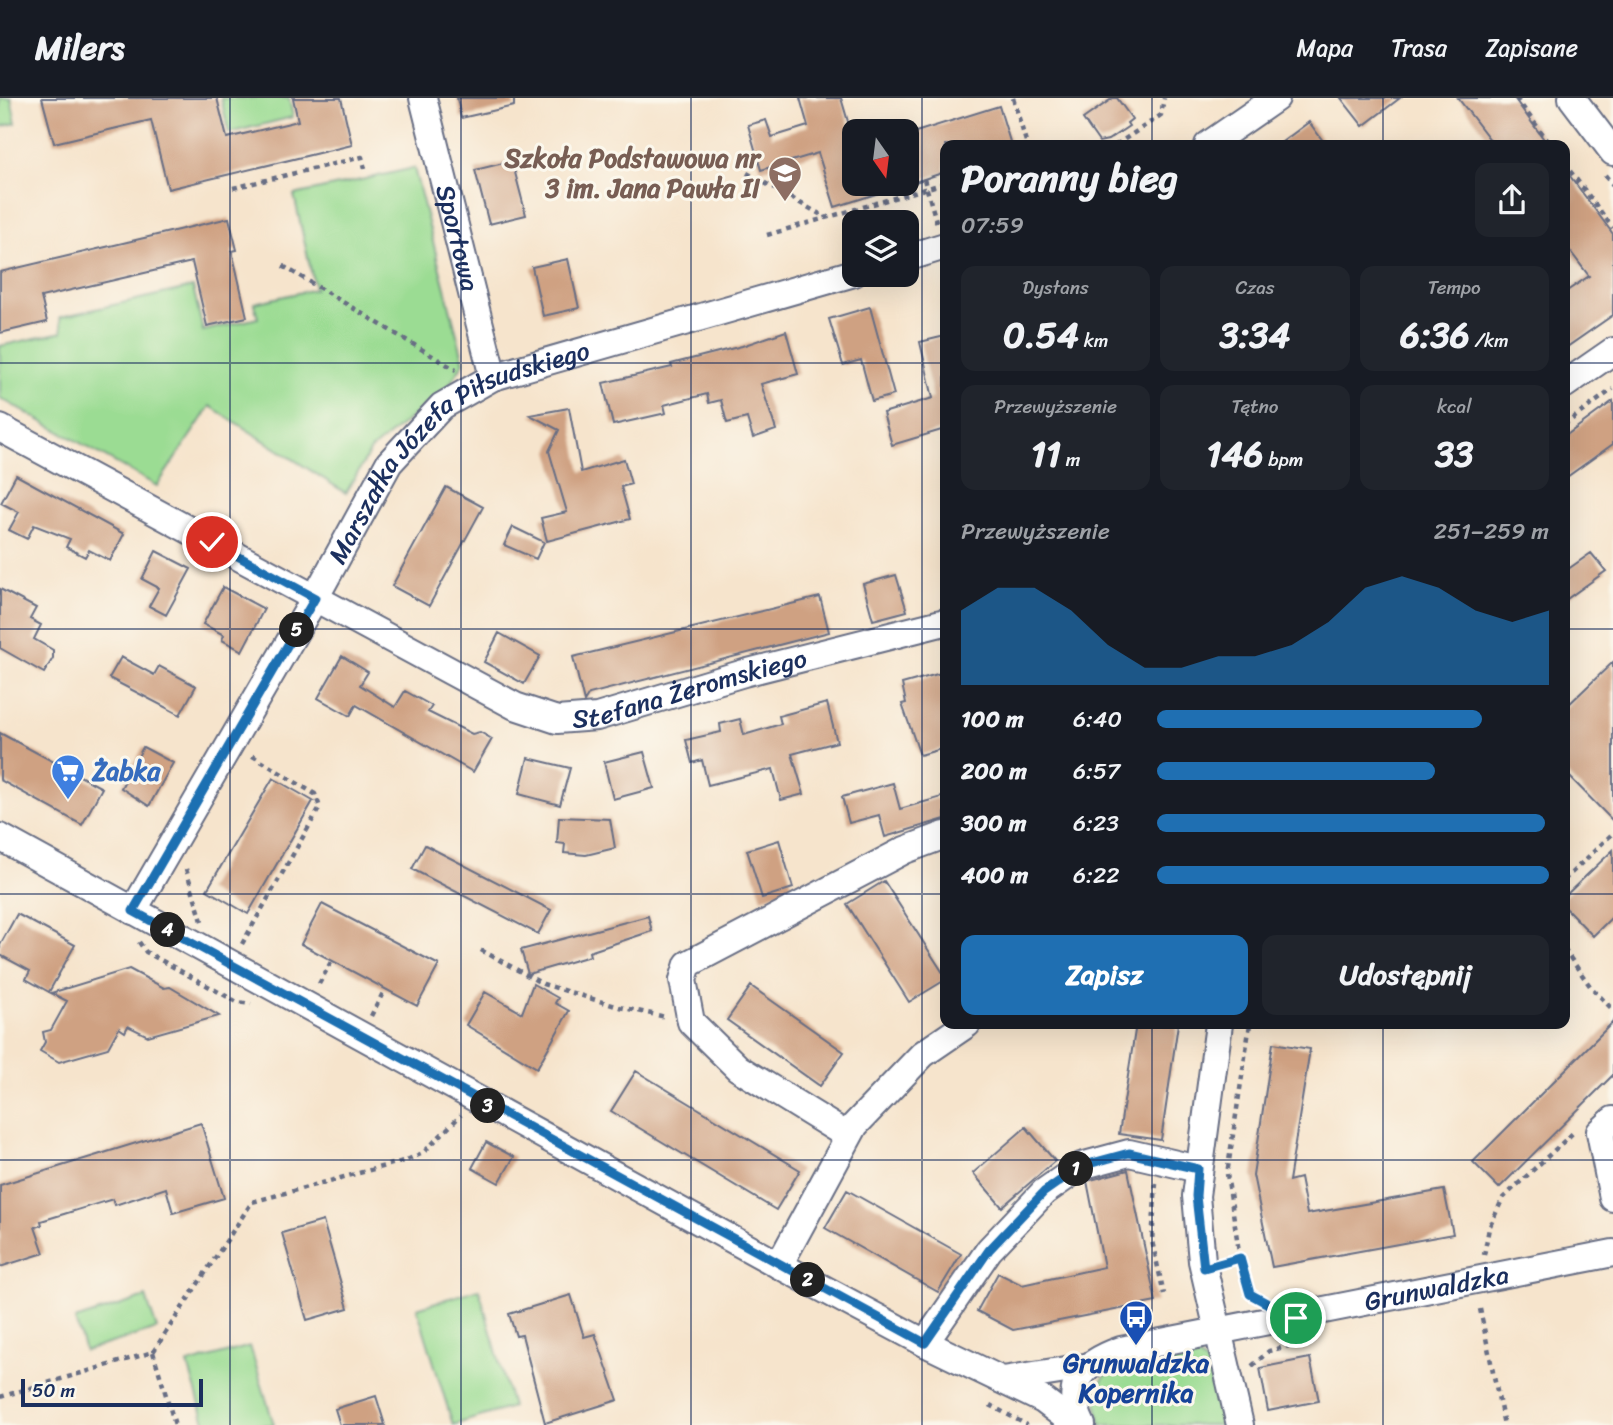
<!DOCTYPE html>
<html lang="pl">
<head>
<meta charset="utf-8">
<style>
  body { margin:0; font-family:Sriracha,sans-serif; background:#20242c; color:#f1f3f6; height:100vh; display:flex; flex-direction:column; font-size:26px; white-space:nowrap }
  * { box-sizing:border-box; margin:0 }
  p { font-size:23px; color:#9ea1a6 }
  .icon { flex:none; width:38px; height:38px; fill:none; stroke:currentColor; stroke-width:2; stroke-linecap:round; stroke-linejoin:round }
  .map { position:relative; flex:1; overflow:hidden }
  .details { position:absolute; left:940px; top:42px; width:630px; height:889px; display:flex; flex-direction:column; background:#171b24; border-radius:14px; box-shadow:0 7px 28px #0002 }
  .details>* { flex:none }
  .needle { width:46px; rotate:166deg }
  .controls { position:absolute; left:842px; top:21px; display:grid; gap:14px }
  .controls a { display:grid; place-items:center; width:77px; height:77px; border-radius:14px; background:#171b24; box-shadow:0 7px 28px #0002; font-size:35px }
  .scale { position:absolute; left:21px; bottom:18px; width:182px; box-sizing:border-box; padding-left:7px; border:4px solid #1b2f5e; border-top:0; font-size:19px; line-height:24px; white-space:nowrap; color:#1b2f5e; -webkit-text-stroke:5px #fbf7ec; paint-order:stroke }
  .pin { position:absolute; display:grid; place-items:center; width:60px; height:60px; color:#fff; margin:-30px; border:4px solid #fff; border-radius:50%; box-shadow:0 2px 7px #0007 }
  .km { position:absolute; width:35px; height:35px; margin:-18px; border-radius:50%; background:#222; color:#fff; font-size:19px; line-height:35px; text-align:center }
  .round { display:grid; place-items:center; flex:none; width:74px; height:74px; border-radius:14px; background:#20242c }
  .overview { display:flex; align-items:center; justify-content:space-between; height:119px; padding:0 21px }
  h1 { font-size:38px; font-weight:700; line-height:52px }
  .metrics { display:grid; grid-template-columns:repeat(3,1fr); gap:10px; height:119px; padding:7px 21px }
  .metrics div { display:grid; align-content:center; border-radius:14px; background:#20242c; text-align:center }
  .metrics b { font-size:35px; font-weight:700 }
  .metrics small { font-size:19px; font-weight:400 }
  .metrics p { font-size:19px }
  .chart { height:196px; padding:14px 21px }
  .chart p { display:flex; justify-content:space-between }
  .chart svg { width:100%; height:126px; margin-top:7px; fill:#1f6fb2; opacity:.7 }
  .button { display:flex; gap:14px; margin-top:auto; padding:14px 21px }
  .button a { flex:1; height:80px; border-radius:14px; background:#1f6fb2; color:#fff; font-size:28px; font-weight:700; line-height:80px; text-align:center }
  .button a+a { background:#20242c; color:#f1f3f6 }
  ul { padding:0 21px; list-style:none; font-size:23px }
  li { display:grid; grid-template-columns:112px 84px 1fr; align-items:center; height:52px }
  li i { height:18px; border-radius:9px; background:#1f6fb2 }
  header { display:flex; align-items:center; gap:42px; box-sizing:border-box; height:98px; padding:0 35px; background:#171b24; border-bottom:2px solid #363941 }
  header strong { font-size:33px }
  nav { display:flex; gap:38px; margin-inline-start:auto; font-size:24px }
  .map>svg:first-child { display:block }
  .green { fill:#9bdc93; stroke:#5b8678; stroke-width:2 }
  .building { fill:#cfa182 }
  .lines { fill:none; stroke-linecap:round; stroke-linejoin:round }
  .minor-casing { stroke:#686e84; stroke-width:30 }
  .path { stroke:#686e84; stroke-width:4.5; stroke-dasharray:5 5; stroke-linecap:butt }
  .minor { stroke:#fff; stroke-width:26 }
  .route-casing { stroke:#fff; stroke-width:14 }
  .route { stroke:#1f6fb2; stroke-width:9 }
  .grid { fill:none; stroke:#1b2f5e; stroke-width:2; stroke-opacity:0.55 }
  .labels { text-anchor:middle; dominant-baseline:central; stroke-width:6; stroke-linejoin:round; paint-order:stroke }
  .education-label { font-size:26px; font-weight:bold; fill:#785e54; stroke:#fbf7ec; text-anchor:end }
  .street-label { font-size:26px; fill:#1b2f5e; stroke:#fbf7ec }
  .shop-label { font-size:26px; font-weight:bold; fill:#366cbe; stroke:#fbf7ec; text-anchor:start }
  .transit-label { font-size:26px; font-weight:bold; fill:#164399; stroke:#fbf7ec }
</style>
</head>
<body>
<header>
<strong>Milers</strong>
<nav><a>Mapa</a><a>Trasa</a><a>Zapisane</a></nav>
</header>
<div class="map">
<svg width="1613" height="1327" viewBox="0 0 1613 1327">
  <rect width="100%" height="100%" fill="#fbf7ec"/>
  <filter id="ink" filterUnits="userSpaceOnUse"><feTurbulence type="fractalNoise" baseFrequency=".0143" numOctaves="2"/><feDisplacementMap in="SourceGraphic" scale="14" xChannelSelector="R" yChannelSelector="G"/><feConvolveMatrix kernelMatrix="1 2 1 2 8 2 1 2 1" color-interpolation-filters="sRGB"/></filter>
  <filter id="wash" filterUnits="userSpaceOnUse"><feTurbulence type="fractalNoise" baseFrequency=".00686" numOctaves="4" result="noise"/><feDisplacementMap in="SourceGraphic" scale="28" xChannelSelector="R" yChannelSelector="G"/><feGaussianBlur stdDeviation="1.57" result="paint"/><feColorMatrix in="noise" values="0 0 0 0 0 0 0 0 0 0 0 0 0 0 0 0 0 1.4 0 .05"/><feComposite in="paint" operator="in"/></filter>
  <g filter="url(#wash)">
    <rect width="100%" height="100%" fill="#f6e4cc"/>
    <path class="green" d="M 0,0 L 11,0 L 16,25 L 0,29 Z
      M 221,0 L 289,0 L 293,19 L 229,35 Z
      M 414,70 L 464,264 L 448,289 L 371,352 L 346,395 L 210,308 L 157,388 L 0,300 L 0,248 L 62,234 L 60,219 L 193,189 L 203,233 L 258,220 L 254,205 L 315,191 L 294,97 Z
      M 479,1191 L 512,1309 L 453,1327 L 417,1210 Z
      M 146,1199 L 157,1231 L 85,1253 L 75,1222 Z
      M 250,1248 L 274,1327 L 206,1327 L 188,1266 Z
      M 1182,1252 C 1222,1264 1221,1292 1230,1327 L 1101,1327 C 1081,1262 1137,1260 1182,1252 Z"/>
    <g id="blocks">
      <path class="building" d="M 42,0 L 217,0 L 227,40 L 298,23 L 293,0 L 341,0 L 352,47 L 168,91 L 151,22 L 54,45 Z
        M 457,0 L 514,0 L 514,8 L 461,20 Z
        M 800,0 L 841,0 L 854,44 L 854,86 L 895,86 L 895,90 L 835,109 L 818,55 L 761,72 L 748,27 L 766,22 L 772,39 L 808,28 Z
        M 1113,0 L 1117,0 L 1132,21 L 1127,25 L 1129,28 L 1108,42 L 1099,44 L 1083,21 Z
        M 1341,0 L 1400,0 L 1363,28 Z
        M 1458,0 L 1514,0 L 1548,47 L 1494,47 Z
        M 999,8 L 1011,47 L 945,47 L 945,74 L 906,87 L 906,37 Z
        M 1309,24 L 1326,47 L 1278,47 Z
        M 512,63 L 526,117 L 489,126 L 475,72 Z
        M 1564,70 L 1613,136 L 1613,217 L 1564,251 L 1564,195 L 1589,178 L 1564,145 Z
        M 229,120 L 237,152 L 232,153 L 247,219 L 207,228 L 192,164 L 41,199 L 47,224 L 0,235 L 0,174 Z
        M 568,161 L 579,210 L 543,218 L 532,169 Z
        M 870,209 L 894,297 L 872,303 L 861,262 L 843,267 L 829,221 Z
        M 786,233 L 798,276 L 761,286 L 776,332 L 753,340 L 747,320 L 727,325 L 721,302 L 709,305 L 707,296 L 664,307 L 666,315 L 613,327 L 603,285 L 672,269 L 671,266 L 742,248 Z
        M 945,238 L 945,331 L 892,347 L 883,315 L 933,300 L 920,244 Z
        M 1613,303 L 1613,346 L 1564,381 L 1564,339 Z
        M 569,310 L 581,374 L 624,361 L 631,386 L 621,389 L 630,421 L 547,443 L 541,420 L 567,414 L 549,353 L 559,332 L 530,317 Z
        M 16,377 L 124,436 L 110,463 L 89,452 L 85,459 L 66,449 L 70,441 L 34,427 L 27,441 L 9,432 L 19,414 L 1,405 Z
        M 446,389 L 483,409 L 429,508 L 392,488 Z
        M 513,429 L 544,444 L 536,461 L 504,447 Z
        M 156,453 L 191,471 L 166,517 L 149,508 L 159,490 L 142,481 Z
        M 1591,455 L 1606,473 L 1564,503 L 1564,474 Z
        M 896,477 L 907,513 L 873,522 L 863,486 Z
        M 223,489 L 264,511 L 242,553 L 222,542 L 224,537 L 203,526 Z
        M 0,491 L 36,510 L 30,521 L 41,527 L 34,541 L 53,552 L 53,560 L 44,575 L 0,550 Z
        M 820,499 L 829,534 L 589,596 L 584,604 L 573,559 Z
        M 499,535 L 540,558 L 524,586 L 484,564 Z
        M 342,558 L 368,574 L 360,587 L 395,609 L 405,593 L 432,608 L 428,614 L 472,636 L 480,634 L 492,641 L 473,674 L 356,607 L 350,618 L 318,600 Z
        M 121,559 L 154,577 L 159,568 L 196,588 L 180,617 L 109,580 Z
        M 1613,564 L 1613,723 L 1564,673 L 1564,611 Z
        M 941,575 L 945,589 L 945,650 L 920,657 L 902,606 L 906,605 L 902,586 Z
        M 827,605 L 837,644 L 792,656 L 804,696 L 781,702 L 773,671 L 708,687 L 702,662 L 692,665 L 686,642 L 721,634 L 720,626 L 740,621 L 744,637 L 781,626 L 779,618 Z
        M 0,635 L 102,690 L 82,727 L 0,682 Z
        M 143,649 L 173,665 L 149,708 L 121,690 Z
        M 644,654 L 654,690 L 613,701 L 604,664 Z
        M 528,660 L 570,670 L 560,707 L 519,696 Z
        M 273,680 L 313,703 L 248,816 L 207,792 Z
        M 893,685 L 900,711 L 945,698 L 945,721 L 885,739 L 879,717 L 849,725 L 842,699 Z
        M 559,719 L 610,721 L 615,750 L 586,757 L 564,755 L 565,746 L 557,745 Z
        M 779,742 L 793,790 L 762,800 L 747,752 Z
        M 425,747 L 551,812 L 538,836 L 412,771 Z
        M 1613,752 L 1613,818 L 1593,838 L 1564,808 L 1564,799 Z
        M 884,783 L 945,878 L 945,882 L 909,904 L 847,806 Z
        M 322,806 L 439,867 L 417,908 L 301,846 Z
        M 17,816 L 75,847 L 49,894 L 26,881 L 30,873 L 0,857 L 0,847 Z
        M 648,818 L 652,833 L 589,854 L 590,858 L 528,876 L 521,852 Z
        M 129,871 L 164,890 L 170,889 L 219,918 L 148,938 L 128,928 L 125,934 L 119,930 L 108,950 L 59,964 L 40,953 L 45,944 L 43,934 L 51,932 L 67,903 L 51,895 Z
        M 533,886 L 558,900 L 555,905 L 569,913 L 537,970 L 466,927 L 485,894 L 522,915 Z
        M 751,888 L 844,954 L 820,988 L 727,922 Z
        M 1613,924 L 1613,977 L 1499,1090 L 1473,1064 Z
        M 1136,926 L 1178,926 L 1161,1042 L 1119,1036 Z
        M 1273,945 L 1310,951 L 1289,1083 L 1300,1080 L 1307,1116 L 1444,1092 L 1453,1136 L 1272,1169 L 1253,1077 Z
        M 636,973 L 800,1072 L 776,1112 L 611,1013 Z
        M 201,1025 L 224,1100 L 173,1115 L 166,1090 L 115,1107 L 113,1101 L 41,1123 L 42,1127 L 35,1129 L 44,1155 L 0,1169 L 0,1087 Z
        M 1026,1029 L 1055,1063 L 1002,1109 L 973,1075 Z
        M 486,1044 L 514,1059 L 499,1085 L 472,1070 Z
        M 1128,1072 L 1156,1204 L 1013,1232 L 977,1213 L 998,1175 L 1022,1187 L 1104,1169 L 1087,1083 Z
        M 847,1092 L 961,1156 L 938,1194 L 825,1130 Z
        M 323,1123 L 348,1210 L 307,1222 L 282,1135 Z
        M 571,1197 L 584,1239 L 595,1236 L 618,1302 L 545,1325 L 522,1237 L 516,1238 L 509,1216 Z
        M 1310,1260 L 1319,1303 L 1268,1313 L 1260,1270 Z
        M 376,1298 L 385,1327 L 340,1327 L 335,1311 Z"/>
    </g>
  </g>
  <g filter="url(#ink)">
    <use href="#blocks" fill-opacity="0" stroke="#686e84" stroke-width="2"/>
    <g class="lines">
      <g class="minor-casing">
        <g id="minor">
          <path id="s1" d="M 423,0 L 493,279"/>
          <path d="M 1572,0 L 1613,54"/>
          <path d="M 1208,47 L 1276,0"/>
          <path d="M 906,160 L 945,148"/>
          <path d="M 1564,287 L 1613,253"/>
          <path id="s2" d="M 0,330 L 515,608 L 557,622 L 597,619 L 744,575 L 945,524"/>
          <path d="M 0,739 L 779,1167 L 925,1245 L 1043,1302 L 1076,1327"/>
          <path id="s3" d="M 133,813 L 315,500 L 389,365 L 442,308 L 493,279 L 854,175"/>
          <path d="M 1219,926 L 1196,1098 L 1202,1163 L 1240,1327"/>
          <path d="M 1613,1022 L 1600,1034 L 1613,1100"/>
          <path d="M 848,1038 L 738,970 L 691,924 L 683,882 L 688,866 L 905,752 L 945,737"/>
          <path d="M 779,1167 L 855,1027 L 923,956 L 967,926"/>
          <path d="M 925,1245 L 989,1152 L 1044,1094 L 1081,1068 L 1129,1055 L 1198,1071"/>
          <path d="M 1003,1282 L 1085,1269"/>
          <path id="s4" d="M 1082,1327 C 1062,1286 1083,1265 1121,1252 L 1613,1155"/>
        </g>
      </g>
      <path class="path" d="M 1013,0 L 1027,47
        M 1516,0 L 1551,47
        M 1116,47 L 1161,17 L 1164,0
        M 1564,65 L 1613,130
        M 747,75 L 825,119
        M 1605,77 L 1613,87
        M 924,81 L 937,126
        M 233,90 L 362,59 L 365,71
        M 767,137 L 945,85
        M 283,168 L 456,272
        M 1564,327 L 1613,291
        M 186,771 L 202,823
        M 1564,782 L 1611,737
        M 139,844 L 146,854 L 237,904 L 251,906
        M 242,846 L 320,709 L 315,696 L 251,657
        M 1564,851 L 1590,888 L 1613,912
        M 481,852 L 543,886 L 619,909 L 666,919
        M 319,886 L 332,862
        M 371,918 L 385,891
        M 1156,1085 L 1152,1143 L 1164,1196
        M 1484,1157 L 1489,1130 L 1503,1100 L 1575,1033
        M 1240,1160 L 1227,1076 L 1250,926
        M 1227,1163 L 1240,1160 L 1249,1196 L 1254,1200
        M 1480,1211 L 1504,1327
        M 153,1254 L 175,1327
        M 1252,1268 L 1269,1253 L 1299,1245
        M 0,1299 L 153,1254 L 252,1104 L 407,1062 L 423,1055 L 461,1017
        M 990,1307 L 1027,1327"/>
      <use href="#minor" class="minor"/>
    </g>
  </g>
  <g class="lines" filter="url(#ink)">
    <g class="route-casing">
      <path id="route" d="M 212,444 L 315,500 L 133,813 L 925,1245 L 989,1152 L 1044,1094 L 1081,1068 L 1129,1055 L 1198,1071 L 1196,1098 L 1204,1170 L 1240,1160 L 1250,1196 L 1270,1207 L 1292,1203 L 1296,1220"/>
    </g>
    <use href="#route" class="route"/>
  </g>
  <path class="grid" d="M 230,0 L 230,1327M 461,0 L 461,1327M 691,0 L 691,1327M 922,0 L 922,1327M 1152,0 L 1152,47M 1383,0 L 1383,47M 0,265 L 945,265M 1564,265 L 1613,265M 0,531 L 945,531M 1564,531 L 1613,531M 0,796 L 945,796M 1564,796 L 1613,796M 1152,926 L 1152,1327M 1383,926 L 1383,1327M 0,1062 L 1613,1062"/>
  <defs>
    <g id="school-pin" transform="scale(1.75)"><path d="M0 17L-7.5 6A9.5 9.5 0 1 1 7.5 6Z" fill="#8d6e63" stroke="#fbf7ec"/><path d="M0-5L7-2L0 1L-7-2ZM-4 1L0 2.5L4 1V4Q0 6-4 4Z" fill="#fff"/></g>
    <g id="supermarket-pin" transform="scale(1.75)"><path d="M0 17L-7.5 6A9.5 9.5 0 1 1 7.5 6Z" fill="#3f7fe0" stroke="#fbf7ec"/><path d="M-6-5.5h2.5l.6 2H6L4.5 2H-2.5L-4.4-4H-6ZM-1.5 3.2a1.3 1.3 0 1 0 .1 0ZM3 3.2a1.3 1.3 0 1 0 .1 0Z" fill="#fff"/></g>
    <g id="bus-pin" transform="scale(1.75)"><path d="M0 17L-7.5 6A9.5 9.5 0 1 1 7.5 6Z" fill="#1a4fb4" stroke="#fbf7ec"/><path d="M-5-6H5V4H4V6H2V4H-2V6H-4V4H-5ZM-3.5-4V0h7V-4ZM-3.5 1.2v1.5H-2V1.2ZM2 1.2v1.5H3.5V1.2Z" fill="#fff"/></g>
  </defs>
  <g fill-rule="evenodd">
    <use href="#school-pin" x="785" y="75"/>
    <use href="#supermarket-pin" x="68" y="673"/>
    <use href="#bus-pin" x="1136" y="1219"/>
  </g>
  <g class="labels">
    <g class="education-label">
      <text x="760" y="60">Szkoła Podstawowa nr<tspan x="760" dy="30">3 im. Jana Pawła II</tspan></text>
    </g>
    <g class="street-label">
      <text stroke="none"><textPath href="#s1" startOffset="144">Sportowa</textPath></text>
      <text stroke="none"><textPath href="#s3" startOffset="578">Marszałka Józefa Piłsudskiego</textPath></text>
      <text stroke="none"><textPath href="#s2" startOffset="766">Stefana Żeromskiego</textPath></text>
      <text stroke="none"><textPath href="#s4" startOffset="422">Grunwaldzka</textPath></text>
    </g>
    <g class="shop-label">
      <text x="92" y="673">Żabka</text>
    </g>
    <g class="transit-label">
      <text x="1136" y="1265">Grunwaldzka<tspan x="1136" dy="30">Kopernika</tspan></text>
    </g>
  </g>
</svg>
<div class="controls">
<a><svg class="needle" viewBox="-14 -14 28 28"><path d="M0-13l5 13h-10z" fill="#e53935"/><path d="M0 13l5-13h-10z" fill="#9ea1a6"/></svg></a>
<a><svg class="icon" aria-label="layers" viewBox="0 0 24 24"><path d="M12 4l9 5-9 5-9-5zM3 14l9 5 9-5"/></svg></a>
</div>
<div class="scale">50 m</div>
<div class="pin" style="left:1296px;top:1220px;background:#1e9e55"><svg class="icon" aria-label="arrive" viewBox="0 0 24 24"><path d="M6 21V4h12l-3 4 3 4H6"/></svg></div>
<div class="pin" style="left:212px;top:444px;background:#d93025"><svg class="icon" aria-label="check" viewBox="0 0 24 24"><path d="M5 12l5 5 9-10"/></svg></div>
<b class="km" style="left:1076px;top:1071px">1</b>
<b class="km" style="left:808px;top:1182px">2</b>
<b class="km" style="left:488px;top:1008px">3</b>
<b class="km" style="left:168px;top:832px">4</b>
<b class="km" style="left:297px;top:532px">5</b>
<section class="details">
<div class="overview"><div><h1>Poranny bieg</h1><p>07:59</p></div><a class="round"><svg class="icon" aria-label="share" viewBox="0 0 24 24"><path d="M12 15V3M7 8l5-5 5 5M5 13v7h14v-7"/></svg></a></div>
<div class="metrics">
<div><p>Dystans</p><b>0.54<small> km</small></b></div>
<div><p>Czas</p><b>3:34</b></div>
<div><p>Tempo</p><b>6:36<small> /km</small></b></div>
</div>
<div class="metrics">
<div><p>Przewyższenie</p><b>11<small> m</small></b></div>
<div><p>Tętno</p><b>146<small> bpm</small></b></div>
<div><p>kcal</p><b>33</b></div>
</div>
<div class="chart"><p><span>Przewyższenie</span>251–259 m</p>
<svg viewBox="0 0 160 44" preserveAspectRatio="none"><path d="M0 44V18L10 10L20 10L30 18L40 30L50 38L60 38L70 34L80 34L90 30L100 22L110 10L120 6L130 10L140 18L150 22L160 18V44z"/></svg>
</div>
<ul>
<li><b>100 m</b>6:40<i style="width:83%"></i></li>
<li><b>200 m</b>6:57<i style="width:71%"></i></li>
<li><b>300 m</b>6:23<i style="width:99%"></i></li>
<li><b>400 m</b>6:22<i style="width:100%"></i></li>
</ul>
<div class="button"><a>Zapisz</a><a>Udostępnij</a></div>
</section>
</div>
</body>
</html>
